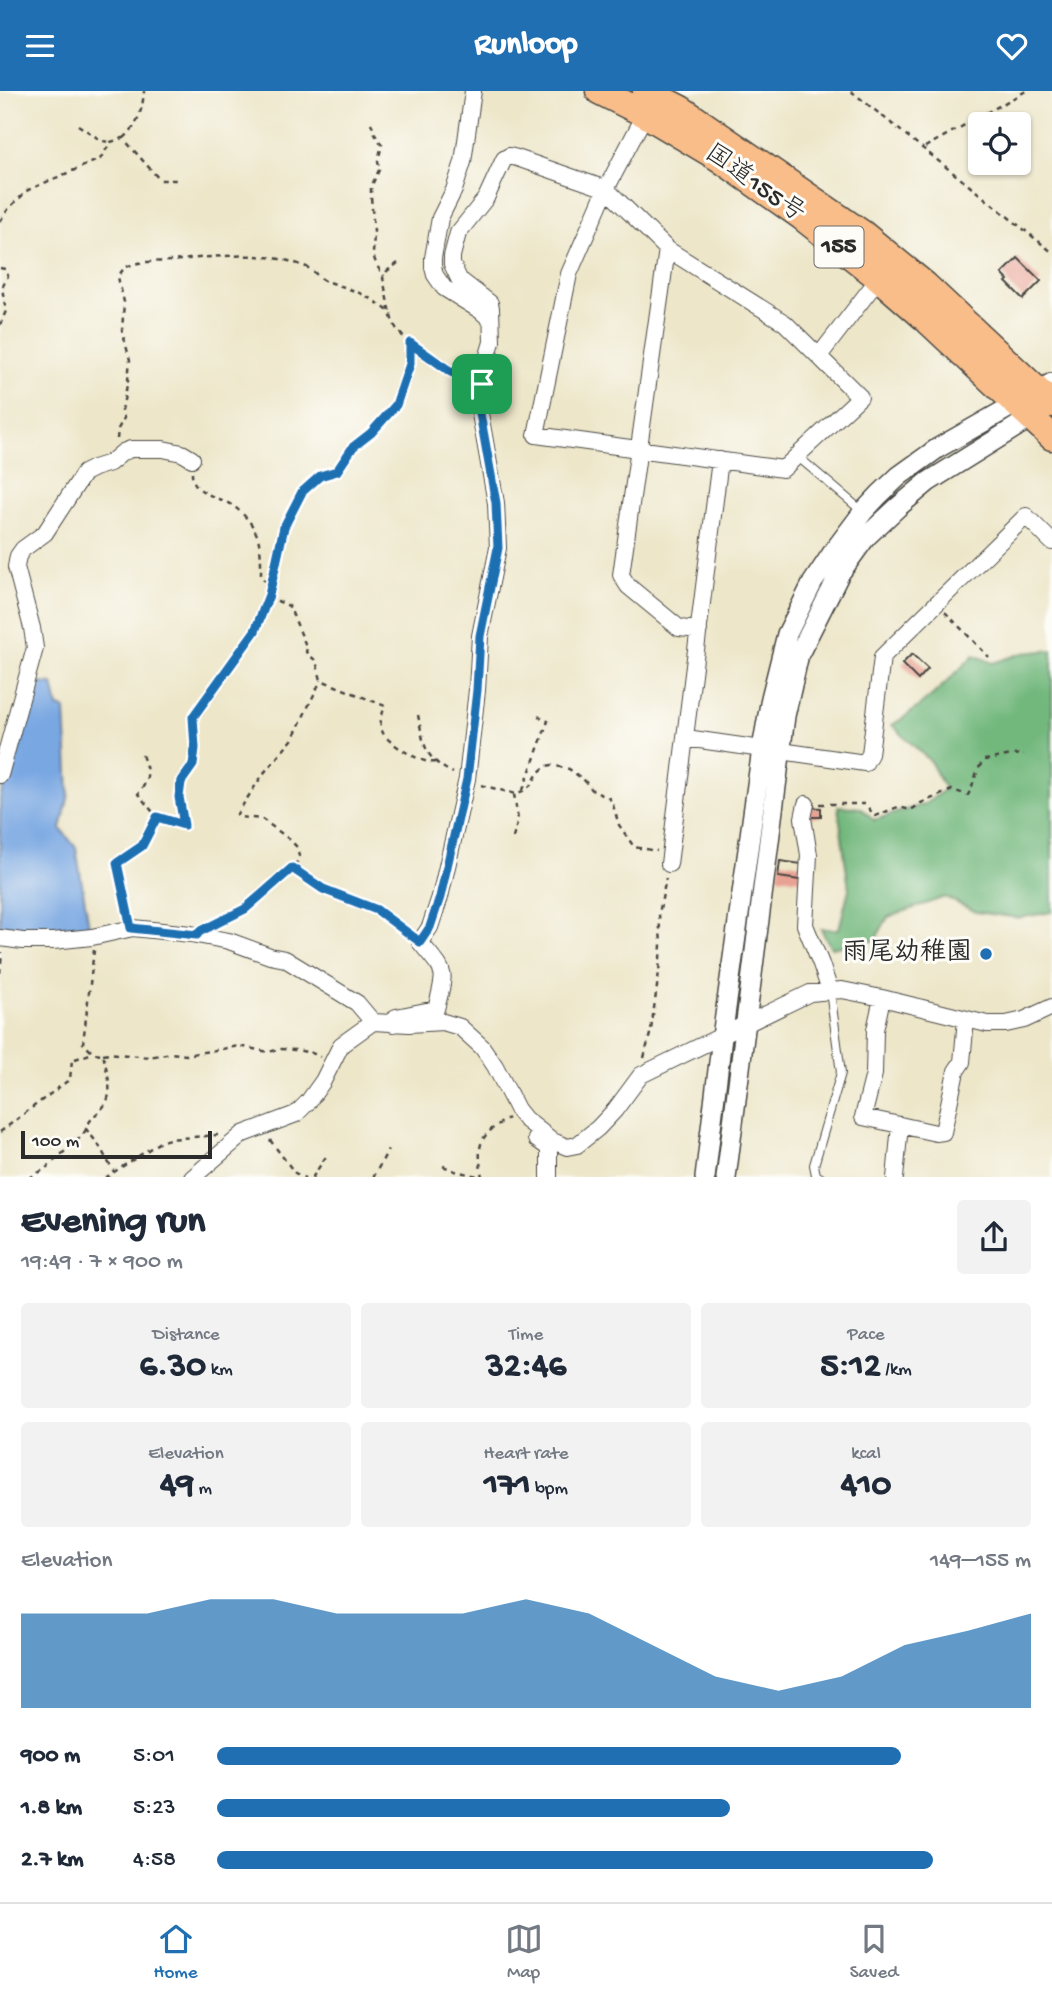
<!DOCTYPE html>
<html lang="en">
<head>
<meta charset="utf-8">
<style>
  body { margin:0; font-family:"Gochi Hand","Klee One",sans-serif; background:#f2f2f3; color:#1f2937; height:100vh; display:flex; flex-direction:column; font-size:26px; white-space:nowrap }
  * { box-sizing:border-box; margin:0 }
  p { font-size:23px; color:#747a83 }
  .icon { flex:none; width:38px; height:38px; fill:none; stroke:currentColor; stroke-width:2; stroke-linecap:round; stroke-linejoin:round }
  .map { position:relative; height:1086px; overflow:hidden }
  .details { display:flex; flex-direction:column; background:#fff; flex:1 }
  .details>* { flex:none }
  .fabs { position:absolute; left:968px; top:21px; display:grid; gap:14px }
  .fabs a { display:grid; place-items:center; width:63px; height:63px; border-radius:7px; background:#fff; box-shadow:0 2px 5px #0004; font-size:35px }
  .scale { position:absolute; left:21px; bottom:18px; width:191px; box-sizing:border-box; padding-left:7px; border:4px solid #2b2b2b; border-top:0; font-size:19px; line-height:24px; white-space:nowrap; color:#2b2b2b; -webkit-text-stroke:5px #fdfcf7; paint-order:stroke }
  .pin { position:absolute; display:grid; place-items:center; width:60px; height:60px; color:#fff; margin:-30px; border-radius:14px; box-shadow:0 4px 10px #0006 }
  .round { display:grid; place-items:center; flex:none; width:74px; height:74px; border-radius:7px; background:#f2f2f3 }
  .head { display:flex; align-items:center; justify-content:space-between; height:119px; padding:0 21px }
  h1 { font-size:38px; font-weight:700; line-height:52px }
  .stats { display:grid; grid-template-columns:repeat(3,1fr); gap:10px; height:119px; padding:7px 21px }
  .stats div { display:grid; align-content:center; border-radius:7px; background:#f2f2f3; text-align:center }
  .stats b { font-size:35px; font-weight:700 }
  .stats small { font-size:19px; font-weight:400 }
  .stats p { font-size:19px }
  .chart { height:196px; padding:14px 21px }
  .chart p { display:flex; justify-content:space-between }
  .chart svg { width:100%; height:126px; margin-top:7px; fill:#1f6fb2; opacity:.7 }
  ul { padding:0 21px; list-style:none; font-size:23px }
  li { display:grid; grid-template-columns:112px 84px 1fr; align-items:center; height:52px }
  li i { height:18px; border-radius:9px; background:#1f6fb2 }
  header { display:flex; justify-content:space-between; align-items:center; height:91px; padding:0 21px; background:#1f6fb2; color:#fff; font-size:32px; font-weight:700 }
  .menu { display:flex; justify-content:space-around; align-items:center; height:98px; border-top:2px solid #e0e1e3; background:#fff; font-size:19px; color:#747a83 }
  .menu a { display:grid; justify-items:center; gap:4px }
  .menu .current { color:#1f6fb2 }
  .map>svg:first-child { display:block }
  .forest { fill:#72b87d; stroke:#4e7254; stroke-width:2 }
  .water { fill:#79a7e2; stroke:#526986; stroke-width:2 }
  .building { fill:#e8a294 }
  .lines { fill:none; stroke-linecap:round; stroke-linejoin:round }
  .service-casing { stroke:#484743; stroke-width:10 }
  .minor-casing { stroke:#484743; stroke-width:18 }
  .tertiary-casing { stroke:#484743; stroke-width:22 }
  .trunk-casing { stroke:#484743; stroke-width:29 }
  .path { stroke:#484743; stroke-width:2.5; stroke-dasharray:5 5; stroke-linecap:butt }
  .service { stroke:#fff; stroke-width:8 }
  .minor { stroke:#fff; stroke-width:16 }
  .tertiary { stroke:#fff; stroke-width:19 }
  .trunk { stroke:#f8bd89; stroke-width:26 }
  .route-casing { stroke:#fff; stroke-width:14 }
  .route { stroke:#1f6fb2; stroke-width:9 }
  .poi-dot { fill:#1f6fb2; stroke:#fdfcf7; stroke-width:2.5 }
  .labels { text-anchor:middle; dominant-baseline:central; stroke-width:6; stroke-linejoin:round; paint-order:stroke }
  .shield { fill:#fdfcf7; stroke:#6a6a68; stroke-width:2 }
  .shield-label { font-size:24px; font-weight:bold; fill:#2b2b2b }
  .street-label { font-size:26px; fill:#2b2b2b; stroke:#fdfcf7 }
  .poi-label { font-size:26px; font-weight:bold; fill:#2b2b2b; stroke:#fdfcf7; text-anchor:end }
</style>
</head>
<body>
<header><svg class="icon" aria-label="menu" viewBox="0 0 24 24"><path d="M4 6h16M4 12h16M4 18h16"/></svg>Runloop<svg class="icon" aria-label="heart" viewBox="0 0 24 24"><path d="M12 20l-8-8c-3-5 5-10 8-4 3-6 11-1 8 4z"/></svg></header>
<div class="map">
<svg width="1052" height="1087" viewBox="0 0 1052 1087">
  <rect width="100%" height="100%" fill="#fdfcf7"/>
  <filter id="ink" filterUnits="userSpaceOnUse"><feTurbulence type="fractalNoise" baseFrequency=".0143" numOctaves="2"/><feDisplacementMap in="SourceGraphic" scale="14" xChannelSelector="R" yChannelSelector="G"/><feConvolveMatrix kernelMatrix="1 2 1 2 8 2 1 2 1" color-interpolation-filters="sRGB"/></filter>
  <filter id="wash" filterUnits="userSpaceOnUse"><feTurbulence type="fractalNoise" baseFrequency=".00686" numOctaves="4" result="noise"/><feDisplacementMap in="SourceGraphic" scale="28" xChannelSelector="R" yChannelSelector="G"/><feGaussianBlur stdDeviation="1.57" result="paint"/><feColorMatrix in="noise" values="0 0 0 0 0 0 0 0 0 0 0 0 0 0 0 0 0 1.4 0 .05"/><feComposite in="paint" operator="in"/></filter>
  <g filter="url(#wash)">
    <rect width="100%" height="100%" fill="#ede6c9"/>
    <path class="forest" d="M 1052,559 L 1052,821 L 1019,827 L 976,821 L 945,806 L 888,826 L 875,849 L 831,857 L 821,838 L 839,838 L 849,798 L 838,715 L 861,717 L 874,729 L 925,713 L 945,698 L 930,670 L 892,634 C 923,616 949,589 974,564 L 993,572 L 1023,562 Z"/>
    <path class="water" d="M 36,592 L 53,593 L 58,616 L 65,618 L 69,703 L 61,738 L 76,757 L 90,841 L 10,841 L 0,839 L 0,707 L 22,641 Z"/>
    <g id="blocks">
      <path class="building" d="M 1018,167 L 1041,190 L 1023,208 L 1006,191 L 1008,189 L 1002,183 Z
        M 912,563 L 928,578 L 918,589 L 902,573 Z
        M 807,716 L 821,717 L 821,726 L 807,726 Z
        M 780,770 L 802,773 L 800,789 L 778,786 Z"/>
    </g>
  </g>
  <g filter="url(#ink)">
    <use href="#blocks" fill-opacity="0" stroke="#484743" stroke-width="2"/>
    <g class="lines">
      <g class="service-casing">
        <path id="service" d="M 797,365 L 862,420
          M 821,1087 L 816,1084 L 814,1074 L 841,982 L 830,900"/>
      </g>
      <g class="minor-casing">
        <path id="minor" d="M 473,0 L 463,71 L 454,99 L 440,127 L 433,167 L 433,176 L 435,184 L 444,197 L 481,220 L 491,229
          M 667,158 L 621,484 L 628,495 L 679,537 L 699,539
          M 819,265 L 879,187
          M 686,647 L 762,658
          M 781,660 L 865,672 L 870,663 L 882,566 L 1026,425 L 1052,451
          M 0,684 L 35,557 L 32,537 L 16,476 L 18,465 L 23,458 L 45,442 L 84,382 L 94,377 L 110,372 L 123,361 L 131,358 L 163,358 L 182,362 L 192,368
          M 806,713 L 803,727 L 809,764 L 805,834 L 821,873 L 830,900
          M 669,773 L 720,369
          M 0,847 L 23,850 L 53,850 L 92,846 L 133,837 L 191,843 L 229,850 L 270,865 L 285,868 L 357,912 L 373,931
          M 882,907 L 875,939 L 874,983 L 863,1026 L 936,1042 L 943,1041 L 956,980 L 962,971 L 966,928
          M 393,933 L 396,926 L 436,918 C 447,876 446,884 420,851 L 430,836 L 440,806 L 467,688 L 477,599 L 480,545 L 498,457 L 496,412 L 479,317 L 485,274 L 492,251 L 491,217 L 490,212 L 459,188 L 452,173 L 452,165 L 458,142 L 486,107 L 504,68 L 509,65 L 517,67 L 606,98 L 667,158 L 785,232 L 860,306 L 783,378 L 536,344 L 569,183 L 606,98 L 648,18
          M 536,1048 L 549,1057 L 549,1087
          M 192,1087 L 243,1043 L 296,1023 L 308,1011 L 323,990 L 341,954 L 373,931 L 409,933 L 443,931 L 460,936 L 482,956 L 495,975 L 517,1018 L 525,1028 L 553,1050 L 567,1056 L 577,1054 L 598,1037 L 615,1019 L 641,984 L 810,902 L 842,899 L 882,907 L 987,933 L 1006,933 L 1024,929 L 1052,916
          M 895,1087 L 900,1034"/>
      </g>
      <g class="tertiary-casing">
        <path id="tertiary" d="M 705,1087 L 722,946 L 762,658 L 771,607 L 787,543 L 813,491 L 833,461 L 863,421 L 879,404 L 899,385 L 938,357 L 1052,292
          M 726,1087 L 785,625 L 799,563 L 840,482 L 866,446 L 898,416 L 928,391 L 1032,326 L 1041,322"/>
      </g>
      <g class="trunk-casing">
        <path id="trunk" d="M 599,0 L 645,23 L 717,66 L 802,126 L 879,187 L 926,228 L 1052,346
          M 646,0 L 681,18 L 863,143 L 925,194 L 1052,313"/>
      </g>
      <path class="path" d="M 851,0 L 1052,161
        M 371,32 L 376,45 L 382,54 L 378,69 L 379,79 L 371,96 L 371,106 L 374,140 L 373,164 L 377,175 L 384,185
        M 78,34 L 102,50 L 111,51
        M 124,47 C 137,36 143,17 144,0
        M 925,56 L 1026,0
        M 0,130 L 9,117 L 28,99 L 100,68 L 111,51 L 123,47 L 160,89 L 178,89
        M 398,172 L 387,180 L 383,187 C 386,200 389,225 395,235 C 406,255 449,280 470,289
        M 0,177 L 5,178 L 8,185 L 2,197 L 6,220 L 0,234
        M 117,348 L 118,338 L 124,327 L 122,319 L 128,289 L 130,269 L 122,240 L 124,211 L 118,186 C 120,183 122,179 125,177 C 137,169 158,171 172,170 C 214,165 263,159 304,175 C 313,178 318,187 326,190 C 354,199 369,204 392,223
        M 192,381 C 191,404 221,405 236,417 C 241,421 247,427 251,433 C 262,448 261,467 261,486 L 271,495
        M 269,504 L 273,508 L 289,515 L 307,557 L 306,561 L 316,570 L 321,589 L 385,615 C 382,624 378,633 383,642 C 388,652 423,674 435,671
        M 945,521 L 989,566
        M 418,624 C 424,653 423,667 453,682
        M 142,664 C 149,683 150,687 138,703 L 157,726 L 184,734 L 179,706 L 181,691 L 193,674 L 195,657 L 193,626 L 255,540 L 269,504 L 284,436 L 302,401 L 320,385 L 337,380 L 353,356 L 371,342 L 396,314 L 410,273 L 410,252
        M 481,694 L 516,703 L 525,699 L 532,693 L 538,682 L 546,675 L 552,674 L 569,678 L 585,690 L 593,700 L 609,707 L 612,711 L 619,734 L 634,756 L 657,760
        M 523,699 L 548,630 L 538,625
        M 820,713 L 865,713 L 875,725 L 898,716 L 911,719 L 921,712 L 952,699 L 968,704 C 974,693 976,679 984,669 C 997,668 1012,662 1024,664
        M 513,747 L 518,729 L 514,703
        M 292,777 L 323,798 L 377,819 L 410,843
        M 128,823 L 117,772 L 142,755 L 157,726
        M 214,833 L 245,818 L 297,771 L 299,765 L 296,755 L 289,748 L 262,728 L 239,726 L 237,723 L 263,683 L 292,649 L 321,589
        M 94,859 L 83,952 L 93,962 L 103,963 C 106,979 115,1001 104,1015 C 97,1024 91,1025 86,1038 L 98,1053 L 114,1081
        M 0,882 L 2,861
        M 103,963 L 109,962 L 149,966 L 171,962 L 186,964 L 239,955 L 268,961 L 281,958 L 296,959 L 312,962 L 320,966
        M 644,967 L 651,939 L 659,881 L 661,854 L 659,823 L 666,787
        M 0,1041 L 70,988 L 72,969 L 93,962
        M 270,1049 L 295,1082 L 305,1087
        M 443,1075 L 455,1080 L 482,1086
        M 29,1087 L 45,1078 L 83,1044 L 86,1038
        M 105,1087 L 160,1051 L 169,1048 L 218,1044
        M 312,1087 L 327,1064
        M 373,1087 L 388,1059
        M 482,1087 C 477,1051 478,1046 508,1027"/>
      <use href="#service" class="service"/>
      <use href="#minor" class="minor"/>
      <use href="#tertiary" class="tertiary"/>
      <use href="#trunk" class="trunk"/>
    </g>
  </g>
  <g class="lines" filter="url(#ink)">
    <g class="route-casing">
      <path id="route" d="M 410,252 L 451,281 L 482,293 L 479,317 L 496,412 L 498,457 L 480,545 L 477,599 L 467,688 L 440,806 L 430,836 L 420,851 L 377,819 L 323,798 L 292,777 L 245,818 L 199,841 L 197,844 L 131,837 L 117,772 L 142,755 L 157,726 L 184,734 L 179,706 L 181,691 L 193,674 L 195,657 L 193,626 L 255,540 L 269,504 L 284,436 L 302,401 L 320,385 L 337,380 L 353,356 L 371,342 L 396,314 L 410,273 Z"/>
    </g>
    <use href="#route" class="route"/>
  </g>
  <circle class="poi-dot" cx="986" cy="863" r="7"/>
  <g class="labels">
    <rect class="shield" x="814.5" y="135.5" width="49" height="41" rx="5"/>
    <g class="shield-label">
      <text x="839" y="156">155</text>
    </g>
    <g class="street-label">
      <text transform="translate(754 94) rotate(35)">国道155号</text>
    </g>
    <g class="poi-label">
      <text x="972" y="863">雨尾幼稚園</text>
    </g>
  </g>
</svg>
<div class="fabs">
<a><svg class="icon" aria-label="locate" viewBox="0 0 24 24"><circle cx="12" cy="12" r="6"/><path d="M12 2v4M12 18v4M2 12h4M18 12h4"/></svg></a>
</div>
<div class="scale">100 m</div>
<div class="pin" style="left:482px;top:293px;background:#1e9e55"><svg class="icon" aria-label="arrive" viewBox="0 0 24 24"><path d="M6 21V4h12l-3 4 3 4H6"/></svg></div>
</div>
<section class="details">
<div class="head"><div><h1>Evening run</h1><p>19:49 · 7 × 900 m</p></div><a class="round"><svg class="icon" aria-label="share" viewBox="0 0 24 24"><path d="M12 15V3M7 8l5-5 5 5M5 13v7h14v-7"/></svg></a></div>
<div class="stats">
<div><p>Distance</p><b>6.30<small> km</small></b></div>
<div><p>Time</p><b>32:46</b></div>
<div><p>Pace</p><b>5:12<small> /km</small></b></div>
</div>
<div class="stats">
<div><p>Elevation</p><b>49<small> m</small></b></div>
<div><p>Heart rate</p><b>171<small> bpm</small></b></div>
<div><p>kcal</p><b>410</b></div>
</div>
<div class="chart"><p><span>Elevation</span>149–155 m</p>
<svg viewBox="0 0 160 44" preserveAspectRatio="none"><path d="M0 44V11L10 11L20 11L30 6L40 6L50 11L60 11L70 11L80 6L90 11L100 22L110 33L120 38L130 33L140 22L150 17L160 11V44z"/></svg>
</div>
<ul>
<li><b>900 m</b>5:01<i style="width:84%"></i></li>
<li><b>1.8 km</b>5:23<i style="width:63%"></i></li>
<li><b>2.7 km</b>4:58<i style="width:88%"></i></li>
</ul>
</section>
<nav class="menu">
<a class="current"><svg class="icon" aria-label="home" viewBox="0 0 24 24"><path d="M3 11l9-7 9 7M6 9v11h12V9"/></svg>Home</a>
<a><svg class="icon" aria-label="map" viewBox="0 0 24 24"><path d="M3 6l6-2 6 2 6-2v14l-6 2-6-2-6 2zM9 4v14M15 6v14"/></svg>Map</a>
<a><svg class="icon" aria-label="saved" viewBox="0 0 24 24"><path d="M7 4h10v16l-5-4-5 4z"/></svg>Saved</a>
</nav>
</body>
</html>
